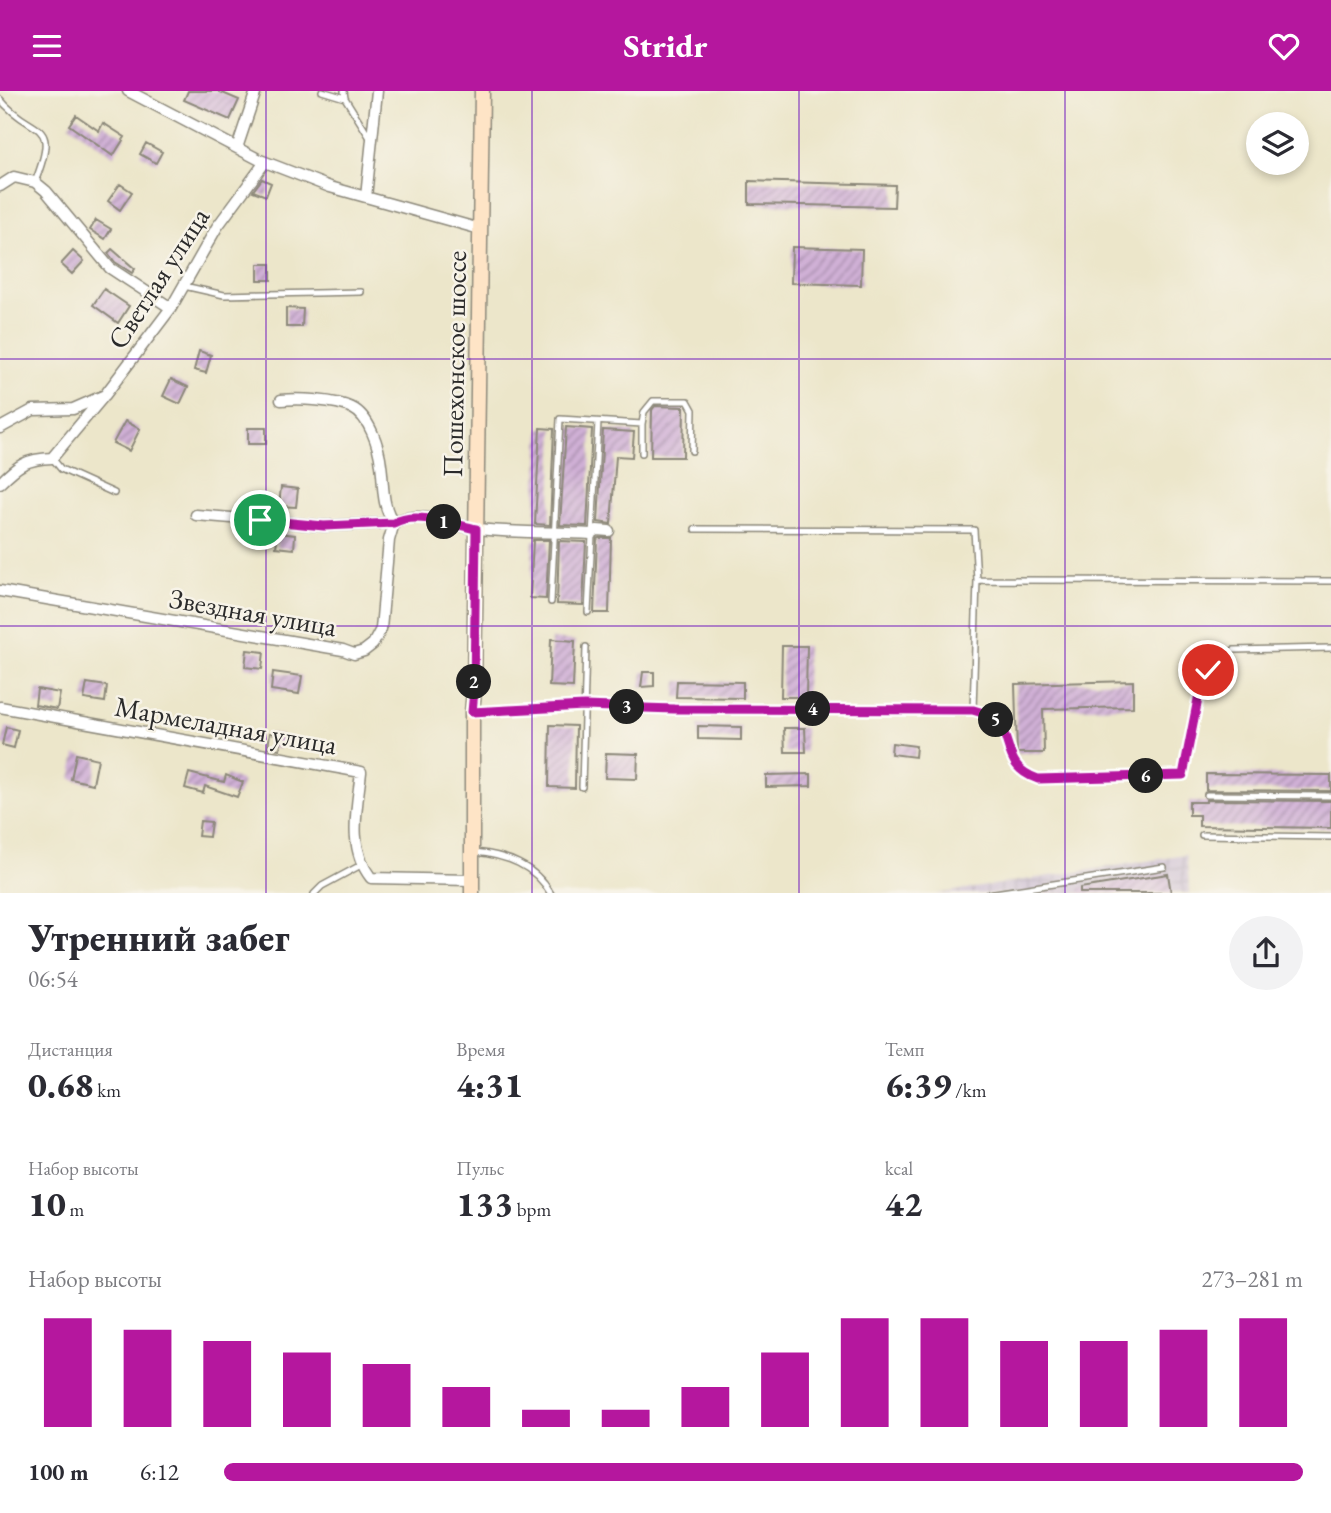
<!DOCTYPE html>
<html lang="ru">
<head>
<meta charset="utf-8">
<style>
  body { margin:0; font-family:"EB Garamond",serif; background:#f2f2f3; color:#2b2b33; height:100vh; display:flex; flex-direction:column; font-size:26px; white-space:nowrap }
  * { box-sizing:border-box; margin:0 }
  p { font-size:23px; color:#7c7c81 }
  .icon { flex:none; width:38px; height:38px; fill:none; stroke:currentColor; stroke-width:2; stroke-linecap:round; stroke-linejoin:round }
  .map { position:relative; height:802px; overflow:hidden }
  .panel { display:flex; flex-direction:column; background:#fff; flex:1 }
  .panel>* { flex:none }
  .buttons { position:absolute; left:1246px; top:21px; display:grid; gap:14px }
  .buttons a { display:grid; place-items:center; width:63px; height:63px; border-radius:50%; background:#fff; box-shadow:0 4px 10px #0003; font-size:35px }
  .pin { position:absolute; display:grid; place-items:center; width:60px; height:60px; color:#fff; margin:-30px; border:4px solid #fff; border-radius:50%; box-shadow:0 2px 7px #0007 }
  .km { position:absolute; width:35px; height:35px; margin:-18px; border-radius:50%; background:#222; color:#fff; font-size:19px; line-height:35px; text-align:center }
  .round { display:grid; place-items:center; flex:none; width:74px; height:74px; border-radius:37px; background:#f2f2f3 }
  .overview { display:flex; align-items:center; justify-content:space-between; height:119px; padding:0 28px }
  h1 { font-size:38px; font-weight:800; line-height:52px }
  .stats { display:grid; grid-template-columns:repeat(3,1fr); gap:10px; height:119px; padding:7px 28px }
  .stats div { display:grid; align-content:center }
  .stats b { font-size:35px; font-weight:800 }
  .stats small { font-size:19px; font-weight:400 }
  .stats p { font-size:19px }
  .chart { height:196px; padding:14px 28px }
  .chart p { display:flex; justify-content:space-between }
  .chart svg { width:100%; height:126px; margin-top:7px; stroke:#b5179e; stroke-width:6 }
  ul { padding:0 28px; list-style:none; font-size:23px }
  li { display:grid; grid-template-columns:112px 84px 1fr; align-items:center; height:52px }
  li i { height:18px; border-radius:9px; background:#b5179e }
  header { display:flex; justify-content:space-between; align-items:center; height:91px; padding:0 28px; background:#b5179e; color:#fff; font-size:32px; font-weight:800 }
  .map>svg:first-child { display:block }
  .industrial { fill:url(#industrial-grid) }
  .building { fill:url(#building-hatch) }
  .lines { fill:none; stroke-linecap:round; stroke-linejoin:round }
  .lane-casing { stroke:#8c887a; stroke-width:8 }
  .street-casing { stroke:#8c887a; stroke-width:13 }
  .secondary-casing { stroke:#8c887a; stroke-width:17 }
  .lane { stroke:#fff; stroke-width:5 }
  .street { stroke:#fff; stroke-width:10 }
  .secondary { stroke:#fee4c6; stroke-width:14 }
  .route-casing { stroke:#fff; stroke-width:14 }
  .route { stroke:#b5179e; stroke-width:9 }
  .grid { fill:none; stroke:#7b2cbf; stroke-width:2; stroke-opacity:0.55 }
  .labels { text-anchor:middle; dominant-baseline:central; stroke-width:5; stroke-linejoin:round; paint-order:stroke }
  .street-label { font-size:28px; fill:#2b2b2b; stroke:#f7f3e8 }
</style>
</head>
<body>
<header><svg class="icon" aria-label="menu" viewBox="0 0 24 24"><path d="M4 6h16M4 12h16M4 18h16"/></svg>Stridr<svg class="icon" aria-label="heart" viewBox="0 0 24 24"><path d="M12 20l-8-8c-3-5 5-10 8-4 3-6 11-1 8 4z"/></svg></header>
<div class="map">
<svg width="1331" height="803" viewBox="0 0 1331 803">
  <defs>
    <pattern id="industrial-grid" width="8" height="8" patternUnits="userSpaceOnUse" patternTransform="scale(1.75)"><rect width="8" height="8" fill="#ccbed4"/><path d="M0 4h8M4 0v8" fill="none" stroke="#afa3b6"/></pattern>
    <pattern id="building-hatch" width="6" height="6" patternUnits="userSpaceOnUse" patternTransform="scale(1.75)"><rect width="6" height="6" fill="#d0b0d6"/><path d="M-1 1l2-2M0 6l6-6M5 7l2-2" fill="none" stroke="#a98fae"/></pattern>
  </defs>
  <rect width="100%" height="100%" fill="#f7f3e8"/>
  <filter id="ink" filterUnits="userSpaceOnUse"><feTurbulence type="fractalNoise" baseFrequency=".0143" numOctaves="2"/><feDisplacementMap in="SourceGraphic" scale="14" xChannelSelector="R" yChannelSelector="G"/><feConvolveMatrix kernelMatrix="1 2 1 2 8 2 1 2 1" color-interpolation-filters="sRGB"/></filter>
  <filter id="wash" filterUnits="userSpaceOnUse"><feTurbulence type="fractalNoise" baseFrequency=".00686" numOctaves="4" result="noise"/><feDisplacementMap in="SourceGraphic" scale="28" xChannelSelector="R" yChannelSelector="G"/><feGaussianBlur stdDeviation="1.57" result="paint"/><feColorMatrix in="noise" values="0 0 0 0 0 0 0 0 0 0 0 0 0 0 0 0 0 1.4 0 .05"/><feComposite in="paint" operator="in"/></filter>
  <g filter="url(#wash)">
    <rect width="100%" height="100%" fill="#ece6ca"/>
    <path class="industrial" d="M 1186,764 L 1190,802 L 935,803 Z"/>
    <g id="blocks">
      <path class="building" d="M 188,0 L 218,0 L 239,9 L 230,29 L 184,9 Z
        M 76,24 L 99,40 L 103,32 L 125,46 L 113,65 L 69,34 Z
        M 146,52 L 162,61 L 156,72 L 140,63 Z
        M 262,88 L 271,92 L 266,105 L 253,100 Z
        M 749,90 L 895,94 L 894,116 L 749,113 Z
        M 120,93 L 132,101 L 120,119 L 108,110 Z
        M 96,129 L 111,138 L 105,148 L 90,139 Z
        M 792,156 L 862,158 L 861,194 L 791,192 Z
        M 112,158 L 135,178 L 132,182 L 115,171 L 108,162 Z
        M 73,160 L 84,170 L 72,183 L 61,173 Z
        M 258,173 L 271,173 L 271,189 L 258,189 Z
        M 104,198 L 129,215 L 118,232 L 93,214 Z
        M 286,217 L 303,218 L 302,236 L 286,236 Z
        M 199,260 L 211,264 L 206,282 L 194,279 Z
        M 171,288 L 188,296 L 180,313 L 163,305 Z
        M 655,315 L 684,316 L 683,366 L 651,366 L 652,319 Z
        M 125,330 L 140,338 L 129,360 L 113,352 Z
        M 566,336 L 592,338 L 587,435 L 560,434 Z
        M 248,337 L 266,337 L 266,353 L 248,353 Z
        M 540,337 L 554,338 L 550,434 L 535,433 Z
        M 603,339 L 634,341 L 632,366 L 616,365 L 611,433 L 598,431 Z
        M 281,396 L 298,398 L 296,416 L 279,415 Z
        M 278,442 L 295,444 L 294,458 L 276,456 Z
        M 599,447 L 611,447 L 609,522 L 594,522 L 597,448 Z
        M 533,449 L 549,449 L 546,508 L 530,507 Z
        M 559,450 L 586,451 L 583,514 L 557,513 Z
        M 551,548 L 575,550 L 573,596 L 549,595 Z
        M 782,555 L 807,555 L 806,606 L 781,606 Z
        M 247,559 L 264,561 L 262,578 L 245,576 Z
        M 273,581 L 302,585 L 299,603 L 271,599 Z
        M 643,581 L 654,581 L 654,595 L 641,596 Z
        M 677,590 L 743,591 L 743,607 L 676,606 Z
        M 1133,590 L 1133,616 L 1043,618 L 1044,662 L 1017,662 L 1015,593 Z
        M 87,592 L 107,595 L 105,611 L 84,608 Z
        M 37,598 L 60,602 L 57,618 L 35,614 Z
        M 550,634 L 576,635 L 575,697 L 549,696 Z
        M 698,635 L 741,636 L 741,649 L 698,648 Z
        M 6,636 L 18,639 L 14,657 L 2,654 Z
        M 784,637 L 805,637 L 806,661 L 785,661 Z
        M 270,642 L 282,644 L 280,658 L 268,656 Z
        M 892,652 L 916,655 L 915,666 L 891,663 Z
        M 606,662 L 638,663 L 637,688 L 605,687 Z
        M 76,663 L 98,668 L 93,693 L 71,688 Z
        M 189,682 L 224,691 L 226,684 L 243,691 L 237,706 L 205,695 L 203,702 L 185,697 Z
        M 811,683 L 811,695 L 766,696 L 766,684 Z
        M 1206,683 L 1331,684 L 1331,700 L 1206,699 Z
        M 1206,709 L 1331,710 L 1331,737 L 1199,735 L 1199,724 L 1189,724 L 1189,711 L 1206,711 Z
        M 200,730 L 211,731 L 209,746 L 198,745 Z
        M 1168,783 L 1171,802 L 1080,802 L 1080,797 Z"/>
    </g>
  </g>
  <g filter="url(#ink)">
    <use href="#blocks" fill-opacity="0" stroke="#8c887a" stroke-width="2"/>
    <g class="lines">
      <g class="lane-casing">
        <path id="lane" d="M 322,0 L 345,7
          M 344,0 L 345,7 L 370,47
          M 0,8 C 33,48 61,25 35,91
          M 184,195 L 224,204 L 361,201
          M 642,362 L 642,333
          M 52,367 L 61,378 L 114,402
          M 977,489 L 1331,490
          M 551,511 L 560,328 L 642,333 L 644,321 L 653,310 L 688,310 L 693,319 L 692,360
          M 588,521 L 598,331
          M 973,619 C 1024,631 992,673 1038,688 L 1183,684 L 1198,608 L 1208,579 L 1219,565 L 1234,559 L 1331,557
          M 475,621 L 584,615 L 675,618 L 973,619 L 977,489 L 974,439 L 695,438
          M 582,696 L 586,556
          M 1207,704 L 1331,705
          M 1202,744 L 1331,746
          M 474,761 C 506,764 535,774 551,803
          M 314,803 L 322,795 L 361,774
          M 988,803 L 1164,776"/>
      </g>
      <g class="street-casing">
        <path id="street" d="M 128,0 L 260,69 L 330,96 L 480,138
          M 237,57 L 256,0
          M 0,95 L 14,86 L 35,91 L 46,100 L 110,177 L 171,217
          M 366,106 L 377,0
          M 281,309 C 298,307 336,309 352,317 C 369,325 379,355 381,374 C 384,393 381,415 394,432
          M 0,337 L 33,319 L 73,318 L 105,304 L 171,217 L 217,136 L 265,71
          M 0,392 C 18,374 26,368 52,367 L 103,306
          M 196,424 L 324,435 L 394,432 C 418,417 452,435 478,438 C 515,442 553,441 591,443 L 597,439 L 609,440
          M 0,500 L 343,559 L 354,563 L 364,560 L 373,553 L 381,538 L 389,449 L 394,432
          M 0,616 L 361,681 C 357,718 347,756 371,787 L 471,789"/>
      </g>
      <g class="secondary-casing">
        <path id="secondary" d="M 472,803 L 472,621 L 474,600 L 482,0"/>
      </g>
      <use href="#lane" class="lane"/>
      <use href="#street" class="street"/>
      <use href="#secondary" class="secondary"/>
    </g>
  </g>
  <g class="lines" filter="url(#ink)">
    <g class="route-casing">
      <path id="route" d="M 260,429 L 324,435 L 394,432 C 414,420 454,433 476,438 L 474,600 L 472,621 L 584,615 L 674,618 L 973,619 C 1024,631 992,673 1038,688 L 1183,684 L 1198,608 L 1208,579"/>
    </g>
    <use href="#route" class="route"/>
  </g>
  <path class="grid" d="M 266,0 L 266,803M 532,0 L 532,803M 799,0 L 799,803M 1065,0 L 1065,803M 0,268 L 1331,268M 0,535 L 1331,535"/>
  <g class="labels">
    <g class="street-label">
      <text transform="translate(158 187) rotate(-57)">Светлая улица</text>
      <text transform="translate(454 273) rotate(-89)">Пошехонское шоссе</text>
      <text transform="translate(253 521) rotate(10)">Звездная улица</text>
      <text transform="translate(226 634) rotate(10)">Мармеладная улица</text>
    </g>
  </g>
</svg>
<div class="buttons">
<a><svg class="icon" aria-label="layers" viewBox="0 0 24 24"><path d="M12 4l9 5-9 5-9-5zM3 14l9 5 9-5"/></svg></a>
</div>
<div class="pin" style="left:260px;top:429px;background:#1e9e55"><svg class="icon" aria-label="arrive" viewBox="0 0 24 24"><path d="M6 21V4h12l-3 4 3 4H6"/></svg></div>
<div class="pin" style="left:1208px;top:579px;background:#d93025"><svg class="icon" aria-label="check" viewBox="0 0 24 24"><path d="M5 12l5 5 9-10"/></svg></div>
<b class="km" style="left:444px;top:431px">1</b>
<b class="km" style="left:474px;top:591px">2</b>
<b class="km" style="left:627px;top:616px">3</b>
<b class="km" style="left:813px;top:618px">4</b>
<b class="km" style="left:996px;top:629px">5</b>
<b class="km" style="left:1146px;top:685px">6</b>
</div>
<section class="panel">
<div class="overview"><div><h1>Утренний забег</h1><p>06:54</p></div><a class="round"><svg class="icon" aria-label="share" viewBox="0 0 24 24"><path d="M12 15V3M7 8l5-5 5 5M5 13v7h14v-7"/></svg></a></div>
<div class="stats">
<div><p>Дистанция</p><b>0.68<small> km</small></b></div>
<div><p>Время</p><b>4:31</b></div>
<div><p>Темп</p><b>6:39<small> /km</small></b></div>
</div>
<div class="stats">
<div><p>Набор высоты</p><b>10<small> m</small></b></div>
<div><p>Пульс</p><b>133<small> bpm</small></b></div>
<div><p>kcal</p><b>42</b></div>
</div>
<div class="chart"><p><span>Набор высоты</span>273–281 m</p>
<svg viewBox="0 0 160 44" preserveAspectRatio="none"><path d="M5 44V6M15 44V10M25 44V14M35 44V18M45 44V22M55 44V30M65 44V38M75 44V38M85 44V30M95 44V18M105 44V6M115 44V6M125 44V14M135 44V14M145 44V10M155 44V6"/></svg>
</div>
<ul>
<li><b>100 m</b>6:12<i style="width:100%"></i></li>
</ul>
</section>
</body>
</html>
